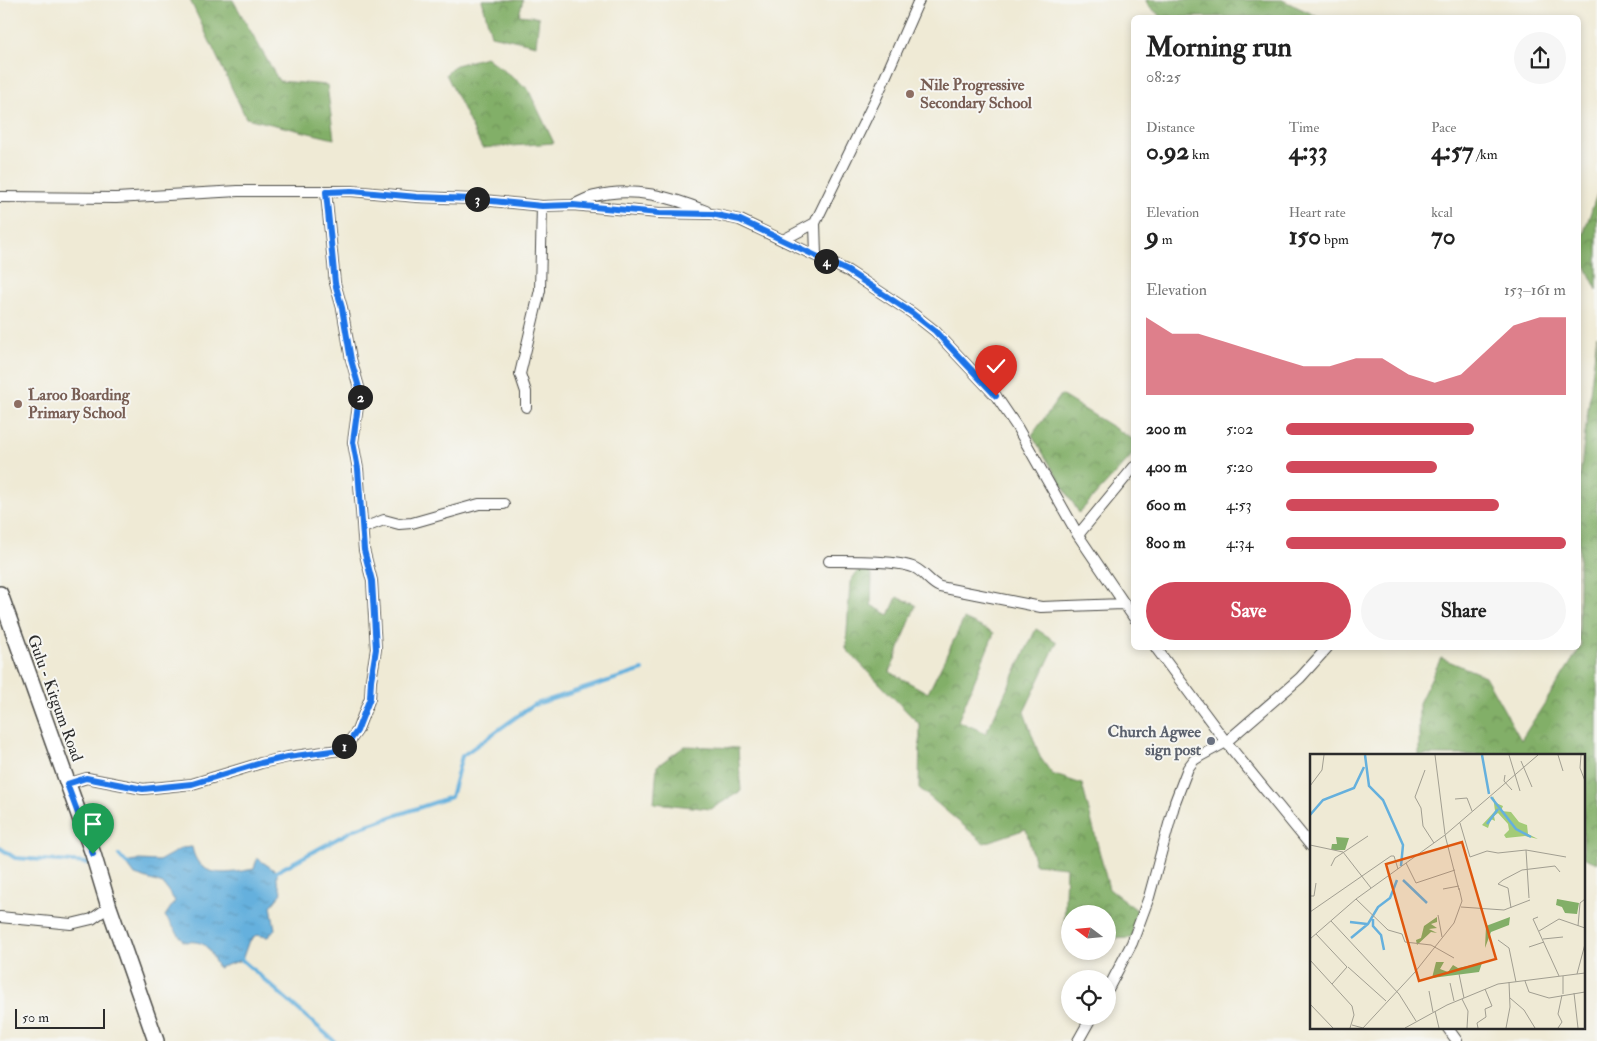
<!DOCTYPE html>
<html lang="en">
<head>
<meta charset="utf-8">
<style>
  body { margin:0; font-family:"IM FELL Double Pica",serif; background:#f6f6f6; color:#222; height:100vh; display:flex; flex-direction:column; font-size:19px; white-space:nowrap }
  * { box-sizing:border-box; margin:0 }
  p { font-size:16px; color:#767676 }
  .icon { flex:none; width:28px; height:28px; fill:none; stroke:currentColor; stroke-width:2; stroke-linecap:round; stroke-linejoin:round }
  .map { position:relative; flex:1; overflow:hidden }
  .drawer { position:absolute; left:1131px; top:15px; width:450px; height:635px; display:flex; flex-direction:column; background:#fff; border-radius:8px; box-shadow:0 2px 8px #0003 }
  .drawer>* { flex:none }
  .needle { width:32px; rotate:286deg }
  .buttons { position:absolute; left:1061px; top:905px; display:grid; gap:10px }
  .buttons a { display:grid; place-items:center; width:55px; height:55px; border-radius:50%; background:#fff; box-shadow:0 2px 8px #0003; font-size:25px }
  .scale { position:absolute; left:15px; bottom:12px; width:90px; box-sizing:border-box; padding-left:5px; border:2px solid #2b2b2b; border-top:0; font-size:14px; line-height:18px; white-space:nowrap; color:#2b2b2b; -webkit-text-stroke:4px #f6f6f2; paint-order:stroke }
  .pin { position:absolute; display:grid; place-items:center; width:42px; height:42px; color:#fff; margin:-51px -21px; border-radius:50% 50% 50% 0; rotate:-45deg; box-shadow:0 0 5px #0007 }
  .pin .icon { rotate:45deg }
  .km { position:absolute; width:25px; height:25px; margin:-12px; border-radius:50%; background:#222; color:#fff; font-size:14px; line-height:25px; text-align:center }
  .round { display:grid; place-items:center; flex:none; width:52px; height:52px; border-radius:26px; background:#f6f6f6 }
  .summary { display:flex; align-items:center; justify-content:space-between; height:85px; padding:0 15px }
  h1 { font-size:28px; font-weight:700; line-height:38px }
  .stats { display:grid; grid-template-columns:repeat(3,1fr); gap:8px; height:85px; padding:5px 15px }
  .stats div { display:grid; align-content:center }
  .stats b { font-size:25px; font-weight:700 }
  .stats small { font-size:14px; font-weight:400 }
  .stats p { font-size:14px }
  .chart { height:140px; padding:10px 15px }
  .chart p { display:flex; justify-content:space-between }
  .chart svg { width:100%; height:90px; margin-top:5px; fill:#d1495b; opacity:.7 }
  .button { display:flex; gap:10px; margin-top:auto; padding:10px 15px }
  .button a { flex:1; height:58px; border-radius:30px; background:#d1495b; color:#fff; font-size:20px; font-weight:700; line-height:58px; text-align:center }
  .button a+a { background:#f6f6f6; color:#222 }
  ul { padding:0 15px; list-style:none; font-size:16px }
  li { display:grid; grid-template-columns:80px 60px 1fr; align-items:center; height:38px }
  li i { height:12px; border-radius:6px; background:#d1495b }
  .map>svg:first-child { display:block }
  .forest { fill:url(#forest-crowns); stroke:#566d4a }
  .water { fill:url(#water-ripples); stroke:#486e84 }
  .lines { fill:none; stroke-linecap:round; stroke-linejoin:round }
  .stream { stroke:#65b0dd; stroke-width:4 }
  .street-casing { stroke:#484844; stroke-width:12 }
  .primary-casing { stroke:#484844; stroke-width:18 }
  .street { stroke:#fff; stroke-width:10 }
  .primary { stroke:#fff; stroke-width:15 }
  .route-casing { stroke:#fff; stroke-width:10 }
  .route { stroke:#1a73e8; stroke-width:6 }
  .education-dot { fill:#8d6e63; stroke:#f6f6f2; stroke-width:2 }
  .worship-dot { fill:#6b7280; stroke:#f6f6f2; stroke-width:2 }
  .labels { text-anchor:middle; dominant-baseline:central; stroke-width:4; stroke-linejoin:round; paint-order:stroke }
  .education-label { font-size:16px; font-weight:bold; fill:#785e54; stroke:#f6f6f2; text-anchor:start }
  .street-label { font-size:16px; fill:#2b2b2b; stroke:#f6f6f2 }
  .worship-label { font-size:16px; font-weight:bold; fill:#5b616d; stroke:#f6f6f2; text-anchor:end }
  .inset-river { fill:none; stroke:#65b0dd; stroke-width:2.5 }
  .inset-road { fill:none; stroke:#a19e91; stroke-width:1 }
  .view { fill:#df570e; fill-opacity:0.15; stroke:#df570e; stroke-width:2.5 }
  .inset-edge { fill:none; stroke:#2b2b2b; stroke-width:2.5 }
</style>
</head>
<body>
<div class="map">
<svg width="1597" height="1041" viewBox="0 0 1597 1041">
  <defs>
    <pattern id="forest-crowns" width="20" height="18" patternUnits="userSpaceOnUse" patternTransform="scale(1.25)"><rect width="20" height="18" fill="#82af68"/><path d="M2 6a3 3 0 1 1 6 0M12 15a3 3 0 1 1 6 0" fill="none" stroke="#6b8f56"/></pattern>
    <pattern id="water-ripples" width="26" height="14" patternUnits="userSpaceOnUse" patternTransform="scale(1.25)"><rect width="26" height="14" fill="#65b0dd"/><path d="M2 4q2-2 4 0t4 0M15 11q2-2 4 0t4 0" fill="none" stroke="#538fb3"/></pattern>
  </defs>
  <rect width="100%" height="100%" fill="#f6f6f2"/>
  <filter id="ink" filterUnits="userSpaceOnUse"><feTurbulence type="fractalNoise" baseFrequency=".02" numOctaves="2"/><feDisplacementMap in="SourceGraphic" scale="10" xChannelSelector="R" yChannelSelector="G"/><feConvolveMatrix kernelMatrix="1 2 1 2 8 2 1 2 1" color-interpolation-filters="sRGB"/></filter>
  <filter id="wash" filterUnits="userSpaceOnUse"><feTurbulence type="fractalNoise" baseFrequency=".0096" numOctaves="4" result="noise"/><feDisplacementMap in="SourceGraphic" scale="20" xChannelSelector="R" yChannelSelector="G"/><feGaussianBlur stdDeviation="1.12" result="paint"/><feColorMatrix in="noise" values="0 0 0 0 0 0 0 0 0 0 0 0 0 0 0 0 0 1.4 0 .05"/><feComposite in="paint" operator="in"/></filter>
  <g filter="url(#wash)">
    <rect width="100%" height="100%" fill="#efead5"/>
    <path class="forest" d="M 190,0 L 233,0 L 279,81 L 327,85 L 334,139 L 246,118 Z
      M 482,0 L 523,0 L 519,15 L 539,17 L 536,45 L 491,35 Z
      M 1146,0 L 1282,0 L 1319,17 L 1161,17 L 1147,4 Z
      M 486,57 L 528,89 L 554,143 L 482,148 L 446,74 L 456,65 Z
      M 1597,194 L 1597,290 L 1579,253 L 1579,247 Z
      M 1597,335 L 1597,863 L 1583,857 L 1583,755 L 1419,755 L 1419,703 L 1441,658 L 1485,676 L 1521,740 L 1582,645 L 1579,640 L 1579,484 Z
      M 1061,395 L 1134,440 L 1134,453 L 1079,513 L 1032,435 Z
      M 863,563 L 872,575 L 871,605 L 889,615 L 897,597 L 916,605 L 890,672 L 928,693 L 964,619 L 994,633 L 958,721 L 986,733 L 1036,629 L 1057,642 L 1024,712 L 1040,757 L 1052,774 L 1082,784 L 1109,889 L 1137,910 L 1132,938 L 1108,939 L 1108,914 L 1070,914 L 1070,932 L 1064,930 L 1066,867 L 1035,864 L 1026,829 L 984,843 L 919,788 L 920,725 L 846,649 L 850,582 Z
      M 685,746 L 738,748 L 741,791 L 711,809 L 654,803 L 657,766 Z"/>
    <path class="water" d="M 192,847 C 198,881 230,873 254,869 L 257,858 L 277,872 L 277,881 L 282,893 L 271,906 L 275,929 L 268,937 L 256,935 L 248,943 L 242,960 L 218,968 C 208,948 208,940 184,942 L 165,916 L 175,901 L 163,884 L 135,875 L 126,863 L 139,860 L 159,861 L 182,848 Z"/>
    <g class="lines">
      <path class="stream" d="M 0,848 L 15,858 L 88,863
        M 119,855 L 126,863 L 129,864
        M 274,873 L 355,829 L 451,797 L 462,756 L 533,705 L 643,670
        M 240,955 L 242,960 L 334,1041"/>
    </g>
  </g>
  <g filter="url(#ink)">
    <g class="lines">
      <g class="street-casing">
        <path id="street" d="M 0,197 L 116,198 L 238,191 L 352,191 L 417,197 L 473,199 L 542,206 L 573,205 L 659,213 L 712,214 L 740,220 L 848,271 L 912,313 L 935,331 L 996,396 L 1017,427 L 1078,535 L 1134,618
          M 573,205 C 580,202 588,197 595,196 C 633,186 671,197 706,211
          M 783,240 L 815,223
          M 816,256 L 815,223 L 877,96 L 919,0
          M 526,407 L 526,392 L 520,374 L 540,290 L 542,206
          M 363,528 L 384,520 L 399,524 L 412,523 L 479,504 L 504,504
          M 1078,535 L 1134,467
          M 829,561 C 848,561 899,560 915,568 C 925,573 930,583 940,587 L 1041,607 L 1123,604
          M 1156,648 L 1226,742 L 1311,846
          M 67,784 L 87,778 L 143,789 L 192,784 L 261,763 L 288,757 L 339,750 L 349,742 L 357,731 L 370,698 L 371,680 L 376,649 L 372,581 L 364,550 L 358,469 L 353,442 L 360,391 L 351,359 L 342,308 L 335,283 L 326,192
          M 0,917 L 71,924 L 92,919 L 109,907
          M 1108,989 L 1132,943 L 1149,897 L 1175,802 L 1188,768 L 1194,760 L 1202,755 L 1226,742 L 1300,678 L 1327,648
          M 1447,1027 L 1457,1041
          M 1078,1041 L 1092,1016"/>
      </g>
      <g class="primary-casing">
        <path id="primary" d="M 0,594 L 93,854 L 109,907 L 156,1041"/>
      </g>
      <use href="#street" class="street"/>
      <use href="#primary" class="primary"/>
    </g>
  </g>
  <g class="lines" filter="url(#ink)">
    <g class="route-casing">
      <path id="route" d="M 93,854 L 67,784 L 86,778 L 143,789 L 192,784 L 261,763 L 288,757 L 339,750 L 349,742 L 357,731 L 370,698 L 371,680 L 376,649 L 372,581 L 364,550 L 358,469 L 353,442 L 360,391 L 351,360 L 342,308 L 335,283 L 326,192 L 352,191 L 417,197 L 473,199 L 542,206 L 573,205 L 659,213 L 712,214 L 740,220 L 848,271 L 912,313 L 935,331 L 996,396"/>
    </g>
    <use href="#route" class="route"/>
  </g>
  <g class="education-dot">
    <circle cx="910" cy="94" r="5"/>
    <circle cx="18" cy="404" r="5"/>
  </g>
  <circle class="worship-dot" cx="1211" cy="741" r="5"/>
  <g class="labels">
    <g class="education-label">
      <text x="920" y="85">Nile Progressive<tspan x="920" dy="18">Secondary School</tspan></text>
      <text x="28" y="395">Laroo Boarding<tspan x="28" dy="18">Primary School</tspan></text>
    </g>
    <g class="street-label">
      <text transform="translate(55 698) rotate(70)">Gulu - Kitgum Road</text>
    </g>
    <g class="worship-label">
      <text x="1201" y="732">Church Agwee<tspan x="1201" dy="18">sign post</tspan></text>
    </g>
  </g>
  <g transform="translate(1310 754)">
    <rect width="275" height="275" fill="#efead5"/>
    <path d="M 26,83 L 39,84 L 35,96 L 21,96 L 22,90 L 27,90 ZM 247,145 L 269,149 L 267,160 L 255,159 L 252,153 L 246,151 ZM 127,163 L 127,168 L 121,170 L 127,174 L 119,175 L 127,179 L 121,178 L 107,191 L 106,186 L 111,184 L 114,172 ZM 200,163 L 199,171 L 181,178 L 175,194 L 176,172 ZM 126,208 L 134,208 L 130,215 L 138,218 L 143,211 L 148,214 L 172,209 L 169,218 L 122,224 Z" fill="#82af68"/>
    <path d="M 183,42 L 186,49 L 193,52 L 191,57 L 201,58 L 209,68 L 217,71 L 218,80 L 228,85 L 215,82 L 196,84 L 194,81 L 199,76 L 198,70 L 188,59 L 184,62 L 185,67 L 181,65 L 178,74 L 172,71 L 185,57 Z" fill="#a3cb77"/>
    <path class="inset-river" d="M 55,1 L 59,32 L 73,46 L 93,91 L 91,112M 172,1 L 179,40M 181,43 L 206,75 L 221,83M 0,61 L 13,46 L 44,34 L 54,13M 177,70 L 188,55M 93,126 L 117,149M 63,165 L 63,172 L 71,181 L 74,196M 40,168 L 57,170M 41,184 L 58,170 L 68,153 L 80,144 L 87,126"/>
    <path class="inset-road" d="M 125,1 L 135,80M 199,1 L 210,37M 248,1 L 253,17M 271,1 L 270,14 L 275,27M 211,7 L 222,33M 115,16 L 105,43 L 111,54 L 113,72 L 124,89M 195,21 L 194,27 L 202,36M 0,32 L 12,16 L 14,1M 145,45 L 157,44 L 162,57M 150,69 L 160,103 L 177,97 L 188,99 L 216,96 L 256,103M 135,81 L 149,136M 0,91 L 33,98 L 61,134M 216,96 L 219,144M 96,109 L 106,129 L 145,116M 21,112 L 25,104 L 58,82M 133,135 L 149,132M 0,142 L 4,142 L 6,129M 46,145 L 78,176 L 92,180 L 95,188 L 121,191 L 144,204M 151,153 L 194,156 L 220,146M 201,154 L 198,134 L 188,130 L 193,126 L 212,116 L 245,112 L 250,118M 0,158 L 81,102 L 84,102 L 88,115M 128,161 L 132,183M 228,163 L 223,165 L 249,222M 21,167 L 89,240 L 106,267M 268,172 L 270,149 L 275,145M 229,177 L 249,165 L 275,174M 6,180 L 37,213 L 22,230M 0,185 L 46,145 L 135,81 L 228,1M 233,185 L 253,183M 188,186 L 199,194 L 206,228M 219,193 L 234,188M 0,206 L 42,252 L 44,261 L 40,274M 38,213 L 76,247M 149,220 L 154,244M 267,220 L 275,190M 215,227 L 219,238 L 239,244 L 275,238M 140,229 L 144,247M 119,237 L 123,258M 264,239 L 268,274M 253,240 L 253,222M 200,244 L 214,256 L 225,274M 152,245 L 158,257 L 157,274M 0,250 L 23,274M 125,257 L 129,274M 42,271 L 53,274 L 105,218 L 144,169 L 152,147 L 149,134M 95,274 L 137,251 L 188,230 L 275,219M 168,274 L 167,269 L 176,263 L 175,255 L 182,252 L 175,235M 196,274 L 200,253 L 199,228M 248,274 L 252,268 L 248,260 L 252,241"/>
    <path class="view" d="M 152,88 L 186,205 L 109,227 L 76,110 Z"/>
    <rect width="275" height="275" class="inset-edge"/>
  </g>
</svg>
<div class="buttons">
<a><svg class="needle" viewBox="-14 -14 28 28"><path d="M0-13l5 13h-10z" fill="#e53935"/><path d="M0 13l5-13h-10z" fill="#767676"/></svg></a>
<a><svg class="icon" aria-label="locate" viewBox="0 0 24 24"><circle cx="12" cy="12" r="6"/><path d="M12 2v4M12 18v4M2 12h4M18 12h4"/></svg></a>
</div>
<div class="scale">50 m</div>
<div class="pin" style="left:93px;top:854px;background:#1e9e55"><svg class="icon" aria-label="arrive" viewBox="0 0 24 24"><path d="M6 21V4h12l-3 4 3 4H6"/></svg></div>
<div class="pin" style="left:996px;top:396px;background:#d93025"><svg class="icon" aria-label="check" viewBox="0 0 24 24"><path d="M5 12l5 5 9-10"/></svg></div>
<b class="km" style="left:344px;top:746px">1</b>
<b class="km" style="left:360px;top:397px">2</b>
<b class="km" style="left:477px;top:199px">3</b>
<b class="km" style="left:826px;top:261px">4</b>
<section class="drawer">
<div class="summary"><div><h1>Morning run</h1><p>08:25</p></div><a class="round"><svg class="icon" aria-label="share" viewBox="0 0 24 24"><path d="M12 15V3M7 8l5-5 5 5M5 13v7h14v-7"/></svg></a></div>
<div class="stats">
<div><p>Distance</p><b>0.92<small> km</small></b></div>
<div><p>Time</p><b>4:33</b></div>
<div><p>Pace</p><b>4:57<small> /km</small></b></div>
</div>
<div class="stats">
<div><p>Elevation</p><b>9<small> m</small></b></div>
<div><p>Heart rate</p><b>150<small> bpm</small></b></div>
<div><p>kcal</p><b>70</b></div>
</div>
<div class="chart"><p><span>Elevation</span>153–161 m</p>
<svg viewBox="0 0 160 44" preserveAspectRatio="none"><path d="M0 44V6L10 14L20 14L30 18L40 22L50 26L60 30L70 30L80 26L90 26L100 34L110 38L120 34L130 22L140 10L150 6L160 6V44z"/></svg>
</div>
<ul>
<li><b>200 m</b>5:02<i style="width:67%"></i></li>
<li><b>400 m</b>5:20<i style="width:54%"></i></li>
<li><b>600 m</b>4:53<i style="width:76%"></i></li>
<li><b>800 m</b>4:34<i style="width:100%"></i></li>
</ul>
<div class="button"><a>Save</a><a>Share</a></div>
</section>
</div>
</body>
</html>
